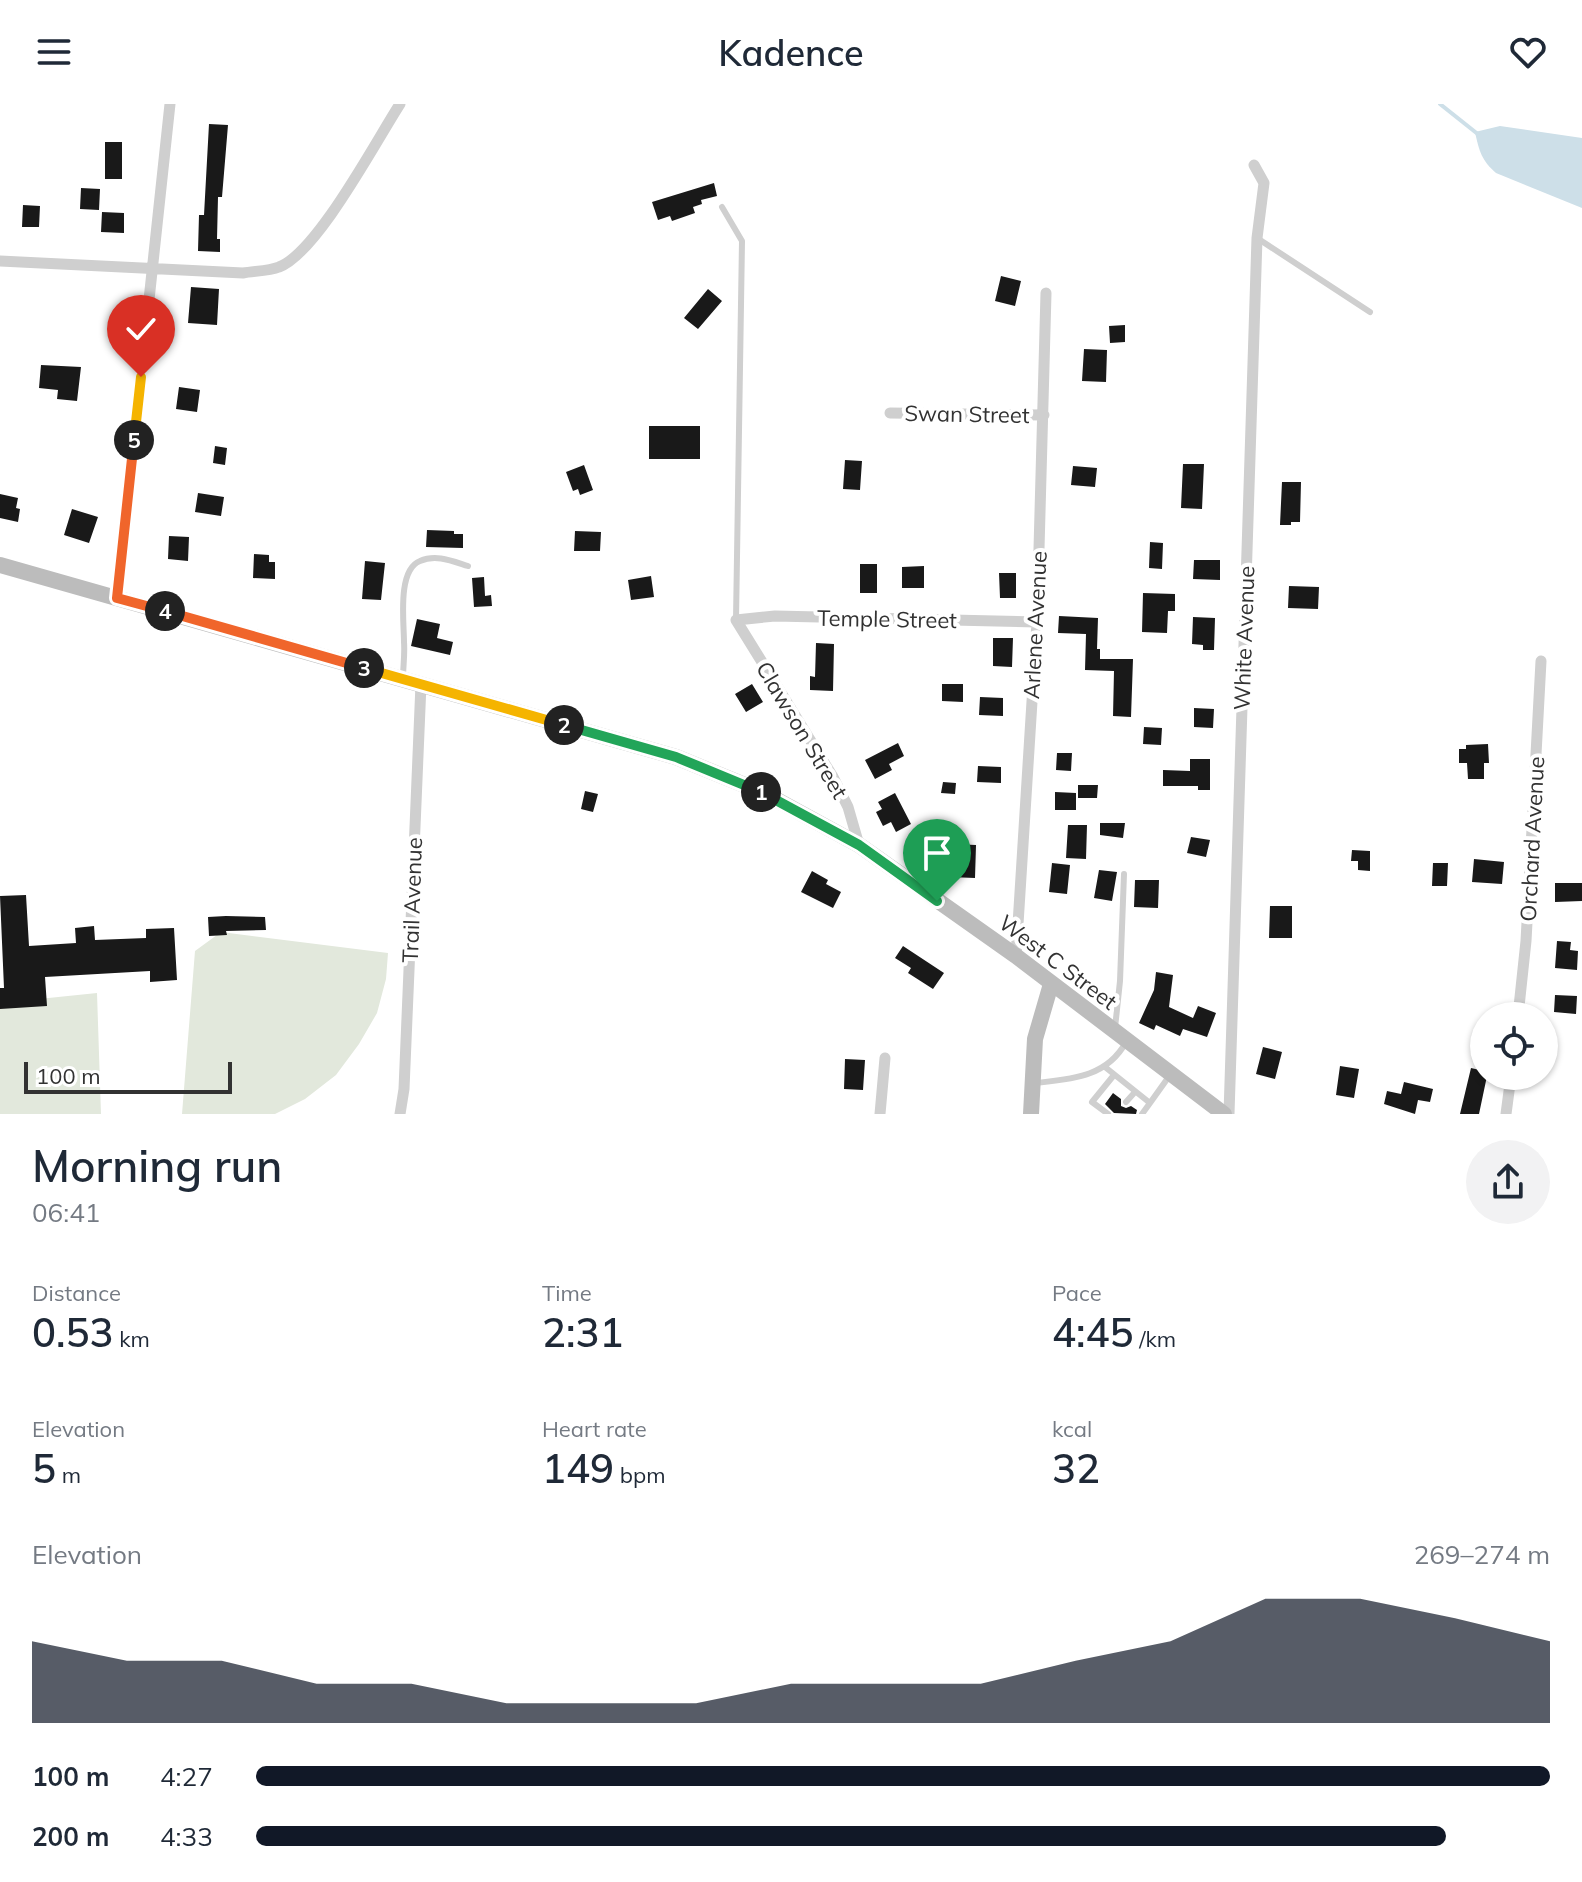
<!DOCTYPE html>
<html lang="en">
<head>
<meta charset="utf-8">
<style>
  body { margin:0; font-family:Mulish,sans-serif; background:#f2f2f3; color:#1f2937; height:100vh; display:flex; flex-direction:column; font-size:30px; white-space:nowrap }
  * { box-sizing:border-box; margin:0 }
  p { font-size:26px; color:#747a83 }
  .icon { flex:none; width:44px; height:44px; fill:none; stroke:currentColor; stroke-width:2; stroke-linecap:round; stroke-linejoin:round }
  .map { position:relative; height:1010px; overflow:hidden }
  .drawer { display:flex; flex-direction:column; background:#fff; flex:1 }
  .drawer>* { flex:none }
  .buttons { position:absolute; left:1470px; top:898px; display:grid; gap:16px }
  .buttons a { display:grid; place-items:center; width:88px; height:88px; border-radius:50%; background:#fff; box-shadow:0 2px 6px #0004; font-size:40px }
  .scale { position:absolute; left:24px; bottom:20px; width:208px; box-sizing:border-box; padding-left:8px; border:4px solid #323232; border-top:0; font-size:22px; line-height:28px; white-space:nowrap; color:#323232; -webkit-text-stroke:6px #fff; paint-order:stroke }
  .pin { position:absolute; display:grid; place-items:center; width:68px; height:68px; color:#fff; margin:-82px -34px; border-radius:50% 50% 50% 0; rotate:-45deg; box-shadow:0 0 8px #0007 }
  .pin .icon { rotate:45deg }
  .km { position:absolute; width:40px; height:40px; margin:-20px; border-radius:50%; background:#222; color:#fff; font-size:22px; line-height:40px; text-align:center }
  .round { display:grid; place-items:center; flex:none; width:84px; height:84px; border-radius:42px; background:#f2f2f3 }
  .summary { display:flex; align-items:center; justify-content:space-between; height:136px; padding:0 32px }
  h1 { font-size:44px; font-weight:600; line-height:60px }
  .metrics { display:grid; grid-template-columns:repeat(3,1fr); gap:12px; height:136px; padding:8px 32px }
  .metrics div { display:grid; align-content:center }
  .metrics b { font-size:40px; font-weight:600 }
  .metrics small { font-size:22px; font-weight:400 }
  .metrics p { font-size:22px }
  .chart { height:224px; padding:16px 32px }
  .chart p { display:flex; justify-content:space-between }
  .chart svg { width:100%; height:144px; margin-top:8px; fill:#111827; opacity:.7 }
  ul { padding:0 32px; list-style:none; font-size:26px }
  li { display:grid; grid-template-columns:128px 96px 1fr; align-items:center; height:60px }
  li i { height:20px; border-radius:10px; background:#111827 }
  header { display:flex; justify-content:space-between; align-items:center; height:104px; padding:0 32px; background:#fff; font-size:36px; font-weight:600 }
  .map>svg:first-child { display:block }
  .green { fill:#e2e8dc }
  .water { fill:#cddfe8 }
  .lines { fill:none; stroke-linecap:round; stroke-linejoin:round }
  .stream { stroke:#cddfe8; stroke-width:4 }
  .building { fill:#191919 }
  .lane { stroke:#cfcfcf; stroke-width:6 }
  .street { stroke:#cfcfcf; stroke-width:11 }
  .secondary { stroke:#bcbcbc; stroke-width:16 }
  .split-1-casing { stroke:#fff; stroke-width:16 }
  .split-2-casing { stroke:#fff; stroke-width:16 }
  .split-3-casing { stroke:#fff; stroke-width:16 }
  .split-4-casing { stroke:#fff; stroke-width:16 }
  .split-5-casing { stroke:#fff; stroke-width:16 }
  .split-6-casing { stroke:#fff; stroke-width:16 }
  .split-1 { stroke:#22a559; stroke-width:10 }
  .split-2 { stroke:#22a559; stroke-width:10 }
  .split-3 { stroke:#f5b400; stroke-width:10 }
  .split-4 { stroke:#f0652b; stroke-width:10 }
  .split-5 { stroke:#f0652b; stroke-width:10 }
  .split-6 { stroke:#f5b400; stroke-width:10 }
  .labels { text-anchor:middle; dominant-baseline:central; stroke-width:8; stroke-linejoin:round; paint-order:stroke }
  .street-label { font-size:22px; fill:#323232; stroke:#fff }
</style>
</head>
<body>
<header><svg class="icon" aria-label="menu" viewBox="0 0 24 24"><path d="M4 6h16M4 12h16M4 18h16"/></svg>Kadence<svg class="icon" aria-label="heart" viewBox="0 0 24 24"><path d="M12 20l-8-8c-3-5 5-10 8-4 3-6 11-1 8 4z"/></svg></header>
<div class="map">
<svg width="1582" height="1010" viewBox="0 0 1582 1010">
  <rect width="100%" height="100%" fill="#fff"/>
  <path class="green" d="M 221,828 L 388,849 L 386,875 L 377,909 L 359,940 L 336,971 L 305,995 L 275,1010 L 182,1010 L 195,847 Z
    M 97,889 L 101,1010 L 0,1010 L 0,899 Z"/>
  <path class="water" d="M 1500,22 L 1582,34 L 1582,104 L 1496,69 C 1482,57 1479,47 1475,28 Z"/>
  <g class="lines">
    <path class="stream" d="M 1440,0 L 1479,31"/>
  </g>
  <path class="building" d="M 209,20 L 228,21 L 222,93 L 218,93 L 217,135 L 220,135 L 220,148 L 198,147 L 199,111 L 204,111 Z
    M 105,38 L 122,38 L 122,75 L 105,75 Z
    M 714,79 L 717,92 L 701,96 L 702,100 L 693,103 L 695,109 L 672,117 L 670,112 L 658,116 L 652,98 Z
    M 81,84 L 100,85 L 99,106 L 80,105 Z
    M 23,101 L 40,102 L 39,123 L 22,123 Z
    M 102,108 L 124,109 L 124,129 L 101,128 Z
    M 1001,172 L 1021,177 L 1015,202 L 995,197 Z
    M 191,183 L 219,185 L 217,221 L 188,219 Z
    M 708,185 L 722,197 L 698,225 L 684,214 Z
    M 1125,221 L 1125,238 L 1110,239 L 1109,222 Z
    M 1084,245 L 1107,246 L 1106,278 L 1082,277 Z
    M 41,261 L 81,263 L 77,297 L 57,295 L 58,286 L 39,284 Z
    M 179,283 L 200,286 L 197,308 L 176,305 Z
    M 649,322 L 700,322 L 700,355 L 649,355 Z
    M 215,342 L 227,344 L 225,361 L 213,359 Z
    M 845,356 L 862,357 L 860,386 L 843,385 Z
    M 1183,360 L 1204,360 L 1202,405 L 1181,404 Z
    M 584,361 L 593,386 L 580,391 L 578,385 L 573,387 L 566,368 Z
    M 1073,362 L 1097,364 L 1095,383 L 1071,381 Z
    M 1282,378 L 1301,378 L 1300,418 L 1291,418 L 1291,421 L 1280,421 Z
    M 198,389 L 224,393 L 221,412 L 195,408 Z
    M 0,390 L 18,394 L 16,404 L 20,405 L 18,418 L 0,414 Z
    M 72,405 L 98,413 L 89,439 L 64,431 Z
    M 427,426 L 454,427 L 454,430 L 463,430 L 463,444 L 426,443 Z
    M 575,427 L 601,428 L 600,447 L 574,447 Z
    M 169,432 L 189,433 L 188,457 L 168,455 Z
    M 1150,438 L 1163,439 L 1162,465 L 1149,464 Z
    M 254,450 L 269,451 L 269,458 L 275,458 L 275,475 L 253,474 Z
    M 1194,456 L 1220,456 L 1220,476 L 1193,475 Z
    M 365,457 L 385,459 L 381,496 L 362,495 Z
    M 860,460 L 877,460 L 877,489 L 860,489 Z
    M 924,462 L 924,484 L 902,484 L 902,463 Z
    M 999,469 L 1016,469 L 1016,494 L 1000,494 Z
    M 651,472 L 654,493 L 631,496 L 628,476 Z
    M 484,473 L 485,492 L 491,491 L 492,502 L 474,503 L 472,474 Z
    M 1289,482 L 1319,483 L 1318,505 L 1288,504 Z
    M 1143,489 L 1175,490 L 1175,507 L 1168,507 L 1167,529 L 1142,528 Z
    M 1059,512 L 1098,514 L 1097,545 L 1100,545 L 1100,555 L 1133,555 L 1131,613 L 1113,612 L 1114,567 L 1085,566 L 1086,530 L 1058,529 Z
    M 1193,513 L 1215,514 L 1214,546 L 1203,546 L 1203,541 L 1192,540 Z
    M 417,515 L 440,520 L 437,534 L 453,538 L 450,551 L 411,542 Z
    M 993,534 L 1013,534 L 1012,563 L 993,562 Z
    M 816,539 L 834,540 L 833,587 L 810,586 L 810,572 L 815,573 Z
    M 752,580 L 763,598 L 746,608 L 735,590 Z
    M 942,580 L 963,580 L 963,598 L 942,597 Z
    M 980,593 L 1003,594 L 1003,612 L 979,611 Z
    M 1194,604 L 1214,605 L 1213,624 L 1194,623 Z
    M 1144,623 L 1162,624 L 1161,641 L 1143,640 Z
    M 898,639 L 904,652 L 889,660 L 892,666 L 875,675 L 865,656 Z
    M 1488,640 L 1489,659 L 1484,659 L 1484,675 L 1468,675 L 1467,659 L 1459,659 L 1459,645 L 1466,645 L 1466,641 Z
    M 1057,649 L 1072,649 L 1071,667 L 1056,666 Z
    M 1190,655 L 1210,655 L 1210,686 L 1198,686 L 1198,682 L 1163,682 L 1163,666 L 1190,667 Z
    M 978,662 L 1001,663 L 1001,679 L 977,678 Z
    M 943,678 L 956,679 L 955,690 L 941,689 Z
    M 1078,681 L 1098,681 L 1097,694 L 1078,694 Z
    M 585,687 L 598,690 L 593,708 L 581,705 Z
    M 1055,688 L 1076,689 L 1076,706 L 1055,706 Z
    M 895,689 L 911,720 L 896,728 L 891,718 L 883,722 L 876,708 L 882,705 L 878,698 Z
    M 1100,719 L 1125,719 L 1123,734 L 1100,731 Z
    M 1068,721 L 1087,721 L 1086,755 L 1066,754 Z
    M 1191,733 L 1210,736 L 1206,753 L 1187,749 Z
    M 951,740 L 976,741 L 975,774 L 950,773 Z
    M 1352,746 L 1370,747 L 1370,767 L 1358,766 L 1358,757 L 1351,757 Z
    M 1474,755 L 1504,758 L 1502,780 L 1472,778 Z
    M 1052,759 L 1070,761 L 1067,790 L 1049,788 Z
    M 1433,759 L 1448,759 L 1447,782 L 1432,782 Z
    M 1099,766 L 1117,768 L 1112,797 L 1094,794 Z
    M 812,767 L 828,776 L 826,780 L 841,788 L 833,804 L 801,788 Z
    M 1135,776 L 1159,776 L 1158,804 L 1134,803 Z
    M 1555,779 L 1582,779 L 1582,797 L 1555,798 Z
    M 26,791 L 29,842 L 76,839 L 75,824 L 94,822 L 95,836 L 146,834 L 146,825 L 174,824 L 177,876 L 150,878 L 150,867 L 45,873 L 47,902 L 0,905 L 0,884 L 4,884 L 0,792 Z
    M 1270,802 L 1292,802 L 1292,834 L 1269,834 Z
    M 226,812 L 265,813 L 266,826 L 226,827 L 227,831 L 209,832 L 208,813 Z
    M 1557,837 L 1571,838 L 1570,846 L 1578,847 L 1577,866 L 1555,864 Z
    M 903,842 L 944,869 L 933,885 L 908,869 L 911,864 L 895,854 Z
    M 1156,868 L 1173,871 L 1169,903 L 1193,914 L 1198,902 L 1216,909 L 1207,933 L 1183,925 L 1180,932 L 1156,921 L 1154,926 L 1139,919 L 1154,886 Z
    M 1555,891 L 1577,892 L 1576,910 L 1554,908 Z
    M 1263,943 L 1282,948 L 1275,975 L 1256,970 Z
    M 845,955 L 865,956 L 863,986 L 844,985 Z
    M 1340,962 L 1359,965 L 1354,994 L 1336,991 Z
    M 1471,964 L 1484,967 L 1484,972 L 1487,972 L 1479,1010 L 1460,1010 Z
    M 1404,978 L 1433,985 L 1430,998 L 1418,996 L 1415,1010 L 1384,1000 L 1387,987 L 1401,990 Z
    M 1113,989 L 1121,995 L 1121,1002 L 1126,1004 L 1131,1002 L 1137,1006 L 1136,1010 L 1114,1009 L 1105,1000 Z"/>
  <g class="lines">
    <path class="lane" d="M 722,103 L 742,137 L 736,516
      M 1257,134 L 1370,208
      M 403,575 C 403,563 405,550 404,538 C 404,518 397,466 420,457 C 436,450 452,457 468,462
      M 1115,924 L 1120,877 L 1124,770
      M 1105,963 L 1150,999 L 1170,971
      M 1036,979 C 1072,975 1107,973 1126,938
      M 1126,998 L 1135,988
      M 1108,1010 L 1092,998 L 1114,971
      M 1142,1010 L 1150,999"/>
    <path class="street" d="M 0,157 L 243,169 C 254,167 269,167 279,163 C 317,149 376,37 400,0
      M 890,309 L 1044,311
      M 117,494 L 170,0
      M 859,741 L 848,703 L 833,673 L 736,516 L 775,512 L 1037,518
      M 1016,852 L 1037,518 L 1046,189
      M 1518,912 L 1526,837 L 1541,557
      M 400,1010 L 404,985 L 421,580
      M 880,1010 L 885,954
      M 1229,1010 L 1257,134 L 1264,79 L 1254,61
      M 1506,1010 L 1511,972"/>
    <path class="secondary" d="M 0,461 L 676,653 L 764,689 L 859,741 L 1016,852 L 1224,1010
      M 1031,1010 L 1035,935 L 1051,880"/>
  </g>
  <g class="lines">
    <g class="split-1-casing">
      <path id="split-1" d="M 761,688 L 859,741 L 937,797"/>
    </g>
    <g class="split-2-casing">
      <path id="split-2" d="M 564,621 L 676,653 L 761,688"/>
    </g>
    <g class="split-3-casing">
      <path id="split-3" d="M 364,564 L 564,621"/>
    </g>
    <g class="split-4-casing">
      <path id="split-4" d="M 165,507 L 364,564"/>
    </g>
    <g class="split-5-casing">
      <path id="split-5" d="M 134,336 L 117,494 L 165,507"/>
    </g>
    <g class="split-6-casing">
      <path id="split-6" d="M 134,336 L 141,273"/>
    </g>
    <use href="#split-1" class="split-1"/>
    <use href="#split-2" class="split-2"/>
    <use href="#split-3" class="split-3"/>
    <use href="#split-4" class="split-4"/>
    <use href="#split-5" class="split-5"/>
    <use href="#split-6" class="split-6"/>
  </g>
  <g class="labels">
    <g class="street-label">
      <text transform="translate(967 310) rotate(1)">Swan Street</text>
      <text transform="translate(887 515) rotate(1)">Temple Street</text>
      <text transform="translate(1035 521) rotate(-87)">Arlene Avenue</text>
      <text transform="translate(1244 534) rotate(-88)">White Avenue</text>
      <text transform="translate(802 626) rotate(59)">Clawson Street</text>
      <text transform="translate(1532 735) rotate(-87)">Orchard Avenue</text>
      <text transform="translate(412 796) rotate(-88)">Trail Avenue</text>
      <text transform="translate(1058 858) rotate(37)">West C Street</text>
    </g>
  </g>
</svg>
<div class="buttons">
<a><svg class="icon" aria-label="locate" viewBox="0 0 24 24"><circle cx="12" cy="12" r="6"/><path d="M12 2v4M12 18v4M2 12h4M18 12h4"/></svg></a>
</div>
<div class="scale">100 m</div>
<div class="pin" style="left:937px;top:797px;background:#1e9e55"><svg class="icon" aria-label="arrive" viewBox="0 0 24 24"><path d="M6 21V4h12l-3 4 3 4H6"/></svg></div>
<div class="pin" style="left:141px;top:273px;background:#d93025"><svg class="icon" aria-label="check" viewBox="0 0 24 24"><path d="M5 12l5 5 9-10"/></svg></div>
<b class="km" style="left:761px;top:688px">1</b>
<b class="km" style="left:564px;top:621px">2</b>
<b class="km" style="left:364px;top:564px">3</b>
<b class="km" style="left:165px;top:507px">4</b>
<b class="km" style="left:134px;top:336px">5</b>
</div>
<section class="drawer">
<div class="summary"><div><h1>Morning run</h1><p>06:41</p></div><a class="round"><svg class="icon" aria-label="share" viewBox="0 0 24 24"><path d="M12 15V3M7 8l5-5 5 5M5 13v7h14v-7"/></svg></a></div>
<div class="metrics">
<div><p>Distance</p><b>0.53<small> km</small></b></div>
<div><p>Time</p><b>2:31</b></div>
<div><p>Pace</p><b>4:45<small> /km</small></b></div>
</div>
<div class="metrics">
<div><p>Elevation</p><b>5<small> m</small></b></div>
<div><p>Heart rate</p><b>149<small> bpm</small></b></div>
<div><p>kcal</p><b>32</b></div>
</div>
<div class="chart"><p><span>Elevation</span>269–274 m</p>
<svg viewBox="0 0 160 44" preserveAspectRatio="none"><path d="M0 44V19L10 25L20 25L30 32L40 32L50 38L60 38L70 38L80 32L90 32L100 32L110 25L120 19L130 6L140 6L150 12L160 19V44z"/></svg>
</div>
<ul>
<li><b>100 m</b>4:27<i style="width:100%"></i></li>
<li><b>200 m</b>4:33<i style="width:92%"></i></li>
</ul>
</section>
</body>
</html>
